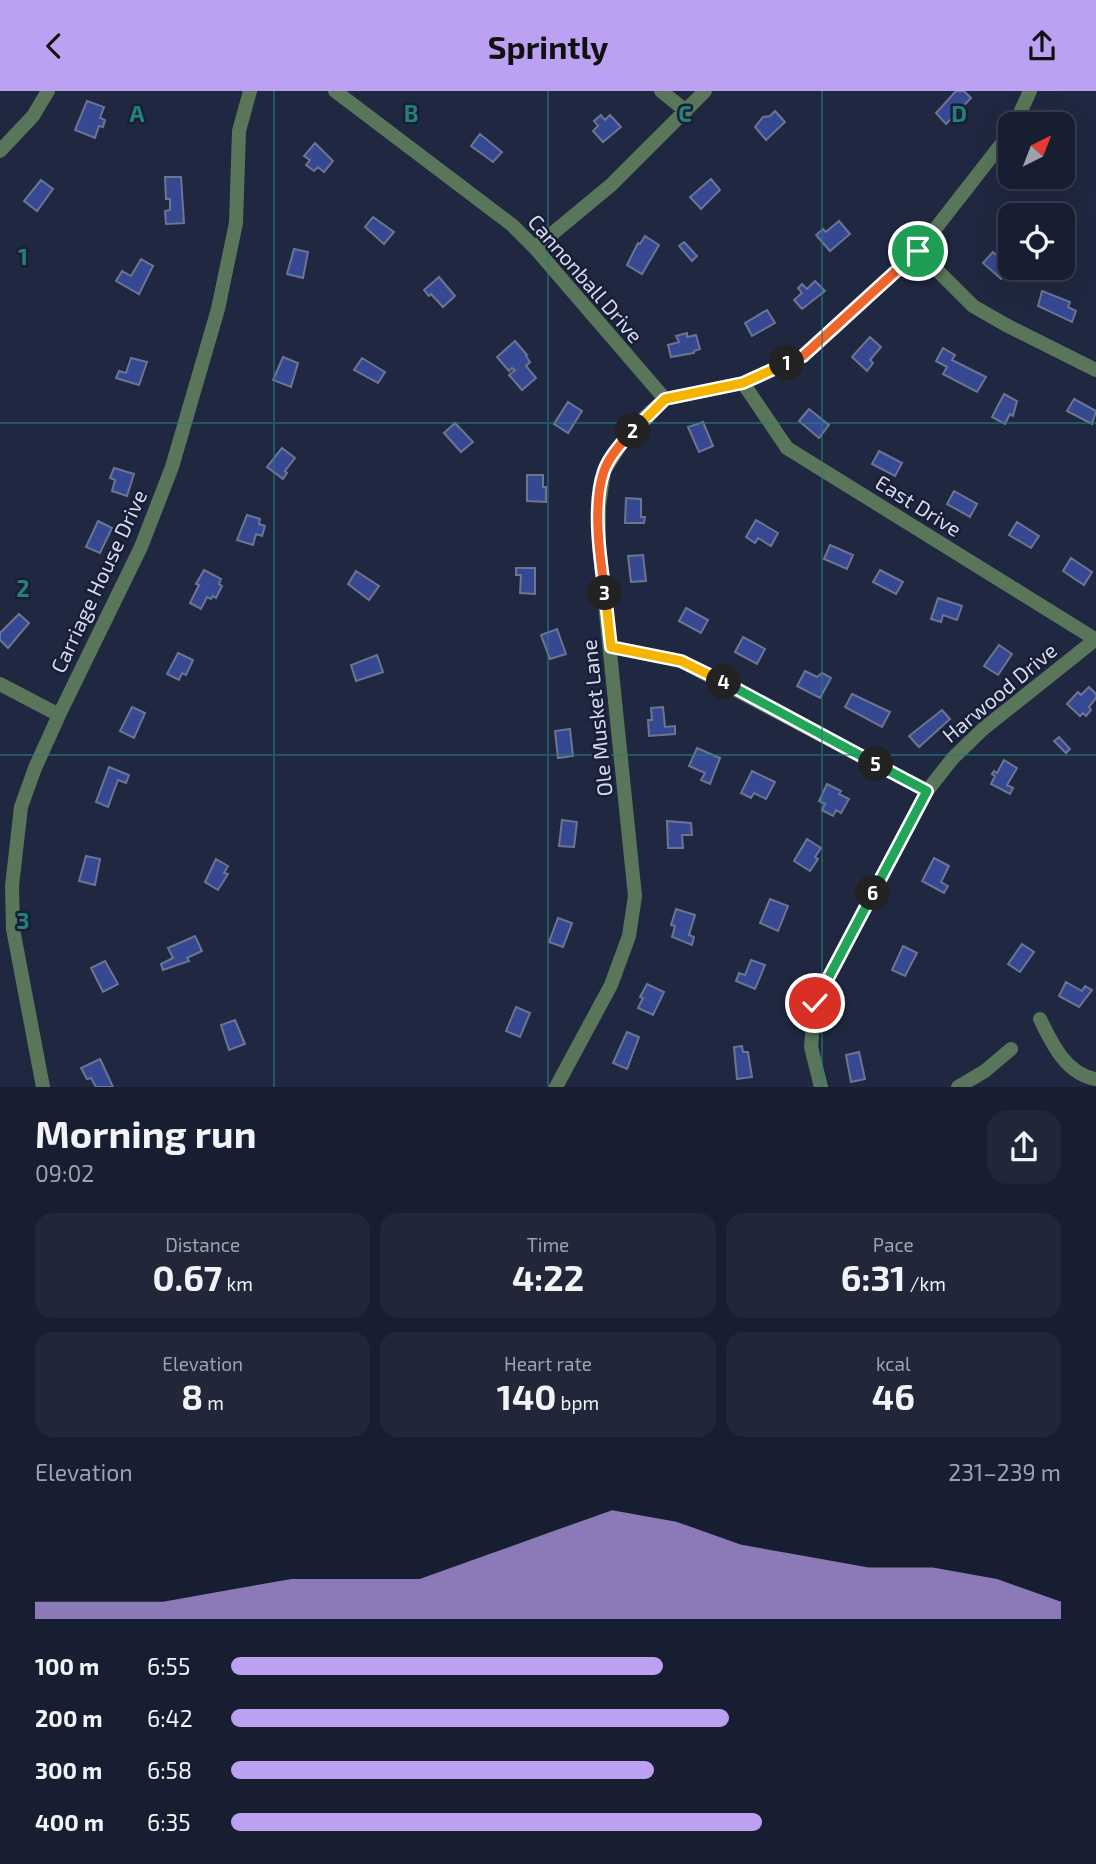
<!DOCTYPE html>
<html lang="en">
<head>
<meta charset="utf-8">
<style>
  body { margin:0; font-family:"Exo 2",sans-serif; background:#212739; color:#f1f3f6; height:100vh; display:flex; flex-direction:column; font-size:26px; white-space:nowrap }
  * { box-sizing:border-box; margin:0 }
  p { font-size:23px; color:#9fa2ab }
  .icon { flex:none; width:38px; height:38px; fill:none; stroke:currentColor; stroke-width:2; stroke-linecap:round; stroke-linejoin:round }
  .map { position:relative; height:996px; overflow:hidden }
  .drawer { display:flex; flex-direction:column; background:#181e31; flex:1 }
  .drawer>* { flex:none }
  .needle { width:46px; rotate:42deg }
  .buttons { position:absolute; left:998px; top:21px; display:grid; gap:14px }
  .buttons a { display:grid; place-items:center; width:77px; height:77px; border-radius:14px; background:#181e31; box-shadow:0 7px 28px #0002,0 0 0 2px #363c4d; font-size:35px }
  .pin { position:absolute; display:grid; place-items:center; width:60px; height:60px; color:#fff; margin:-30px; border:4px solid #fff; border-radius:50%; box-shadow:0 2px 7px #0007 }
  .km { position:absolute; width:35px; height:35px; margin:-18px; border-radius:50%; background:#222; color:#fff; font-size:19px; line-height:35px; text-align:center }
  .round { display:grid; place-items:center; flex:none; width:74px; height:74px; border-radius:21px; background:#212739 }
  .summary { display:flex; align-items:center; justify-content:space-between; height:119px; padding:0 35px }
  h1 { font-size:38px; font-weight:700; line-height:52px }
  .figures { display:grid; grid-template-columns:repeat(3,1fr); gap:10px; height:119px; padding:7px 35px }
  .figures div { display:grid; align-content:center; border-radius:18px; background:#212739; text-align:center }
  .figures b { font-size:35px; font-weight:700 }
  .figures small { font-size:19px; font-weight:400 }
  .figures p { font-size:19px }
  .chart { height:196px; padding:14px 35px }
  .chart p { display:flex; justify-content:space-between }
  .chart svg { width:100%; height:126px; margin-top:7px; fill:#bca0f2; opacity:.7 }
  ul { padding:0 35px; list-style:none; font-size:23px }
  li { display:grid; grid-template-columns:112px 84px 1fr; align-items:center; height:52px }
  li i { height:18px; border-radius:9px; background:#bca0f2 }
  header { display:flex; justify-content:space-between; align-items:center; height:91px; padding:0 35px; background:#bca0f2; color:#111; font-size:32px; font-weight:700 }
  .map>svg:first-child { display:block }
  .building { fill:#374892; stroke:#6b7592; stroke-width:2 }
  .lines { fill:none; stroke-linecap:round; stroke-linejoin:round }
  .street { stroke:#59765a; stroke-width:14 }
  .split-1-casing { stroke:#fff; stroke-width:14 }
  .split-2-casing { stroke:#fff; stroke-width:14 }
  .split-3-casing { stroke:#fff; stroke-width:14 }
  .split-4-casing { stroke:#fff; stroke-width:14 }
  .split-5-casing { stroke:#fff; stroke-width:14 }
  .split-6-casing { stroke:#fff; stroke-width:14 }
  .split-7-casing { stroke:#fff; stroke-width:14 }
  .split-1 { stroke:#f0652b; stroke-width:9 }
  .split-2 { stroke:#f5b400; stroke-width:9 }
  .split-3 { stroke:#f0652b; stroke-width:9 }
  .split-4 { stroke:#f5b400; stroke-width:9 }
  .split-5 { stroke:#22a559; stroke-width:9 }
  .split-6 { stroke:#22a559; stroke-width:9 }
  .split-7 { stroke:#22a559; stroke-width:9 }
  .grid { fill:none; stroke:#23807b; stroke-width:2; stroke-opacity:0.55 }
  .labels { text-anchor:middle; dominant-baseline:central; stroke-width:5; stroke-linejoin:round; paint-order:stroke }
  .street-label { font-size:21px; fill:#d5dbec; stroke:#171e36 }
  .grid-label { font-size:23px; text-anchor:middle; font-weight:bold; fill:#23807b; stroke:#171e36; stroke-width:5; stroke-linejoin:round; paint-order:stroke }
</style>
</head>
<body>
<header><svg class="icon" aria-label="back" viewBox="0 0 24 24"><path d="M15 5l-7 7 7 7"/></svg>Sprintly<svg class="icon" aria-label="share" viewBox="0 0 24 24"><path d="M12 15V3M7 8l5-5 5 5M5 13v7h14v-7"/></svg></header>
<div class="map">
<svg width="1096" height="996" viewBox="0 0 1096 996">
  <rect width="100%" height="100%" fill="#202841"/>
  <path class="building" d="M 956,0 L 964,0 L 971,7 L 946,33 L 936,22 Z
    M 87,10 L 104,16 L 100,27 L 105,29 L 103,36 L 99,35 L 95,47 L 75,39 Z
    M 775,20 L 785,31 L 766,49 L 755,36 L 763,26 L 770,25 Z
    M 601,24 L 605,29 L 610,24 L 621,36 L 603,51 L 593,40 L 598,35 L 594,30 Z
    M 480,43 L 502,61 L 493,71 L 471,55 Z
    M 315,52 L 333,70 L 324,81 L 318,76 L 314,80 L 306,74 L 310,69 L 304,65 Z
    M 165,86 L 181,86 L 184,132 L 166,133 L 165,120 L 170,119 L 170,108 L 166,108 Z
    M 711,88 L 720,99 L 701,118 L 690,106 Z
    M 41,89 L 53,98 L 37,120 L 24,110 Z
    M 373,126 L 394,141 L 384,153 L 365,136 Z
    M 839,130 L 850,143 L 830,160 L 816,144 L 823,138 L 826,141 Z
    M 645,145 L 659,154 L 642,183 L 627,174 L 638,152 L 640,153 Z
    M 684,151 L 697,165 L 692,170 L 679,155 Z
    M 294,158 L 308,161 L 303,187 L 287,183 Z
    M 993,161 L 1018,183 L 1012,189 L 1006,183 L 1001,188 L 983,172 Z
    M 141,168 L 153,175 L 139,203 L 116,190 L 122,180 L 131,185 Z
    M 439,186 L 455,205 L 443,216 L 431,203 L 429,205 L 424,199 Z
    M 815,190 L 825,200 L 802,218 L 794,209 L 802,202 L 798,197 L 802,193 L 807,198 Z
    M 1042,200 L 1070,211 L 1068,216 L 1076,220 L 1072,231 L 1038,215 Z
    M 767,219 L 775,232 L 752,245 L 745,232 Z
    M 687,242 L 687,246 L 696,244 L 700,258 L 694,260 L 694,262 L 671,266 L 668,254 L 679,251 L 676,245 Z
    M 870,246 L 881,256 L 870,269 L 873,272 L 867,280 L 852,266 Z
    M 515,250 L 527,264 L 526,265 L 530,271 L 526,275 L 536,287 L 522,299 L 509,284 L 515,279 L 512,277 L 509,280 L 497,266 Z
    M 943,257 L 955,264 L 952,269 L 986,286 L 977,301 L 943,283 L 947,276 L 936,270 Z
    M 283,266 L 298,272 L 291,296 L 273,289 Z
    M 131,267 L 147,271 L 139,294 L 116,287 L 119,280 L 126,282 Z
    M 362,267 L 385,281 L 378,292 L 354,279 Z
    M 1004,303 L 1017,310 L 1013,325 L 1010,323 L 1005,333 L 992,326 Z
    M 1074,308 L 1096,320 L 1092,333 L 1067,320 Z
    M 568,311 L 582,320 L 568,342 L 554,333 Z
    M 809,318 L 829,334 L 819,347 L 799,330 Z
    M 703,331 L 713,355 L 699,361 L 688,336 Z
    M 455,332 L 473,351 L 461,361 L 444,342 Z
    M 282,357 L 295,367 L 285,380 L 287,382 L 283,388 L 267,376 Z
    M 879,360 L 902,372 L 895,385 L 872,373 Z
    M 114,377 L 134,383 L 127,405 L 112,400 L 115,389 L 110,387 Z
    M 527,384 L 543,384 L 543,396 L 546,396 L 546,411 L 527,410 Z
    M 954,400 L 977,413 L 970,426 L 947,413 Z
    M 626,407 L 641,408 L 641,426 L 645,426 L 644,432 L 625,432 Z
    M 247,424 L 260,428 L 259,433 L 265,435 L 262,445 L 256,443 L 253,454 L 237,449 Z
    M 756,429 L 778,442 L 771,455 L 758,447 L 755,452 L 746,446 Z
    M 98,430 L 112,437 L 100,462 L 86,456 Z
    M 1017,431 L 1039,445 L 1031,457 L 1009,444 Z
    M 830,454 L 853,464 L 847,478 L 824,468 Z
    M 643,464 L 646,490 L 631,491 L 628,465 Z
    M 1071,467 L 1092,481 L 1084,494 L 1063,480 Z
    M 516,477 L 535,477 L 535,503 L 520,502 L 521,484 L 516,484 Z
    M 204,479 L 221,488 L 219,493 L 222,495 L 216,507 L 213,505 L 211,508 L 207,506 L 201,518 L 190,512 L 199,494 L 196,493 Z
    M 880,479 L 903,491 L 896,503 L 873,491 Z
    M 356,480 L 379,495 L 369,509 L 348,493 Z
    M 938,507 L 962,515 L 957,529 L 943,524 L 941,531 L 931,528 Z
    M 686,517 L 708,529 L 701,542 L 679,530 Z
    M 19,523 L 29,532 L 8,557 L 0,549 L 0,542 Z
    M 557,538 L 566,563 L 550,568 L 541,544 Z
    M 743,546 L 765,558 L 757,573 L 735,561 Z
    M 999,554 L 1012,563 L 998,584 L 984,575 Z
    M 178,562 L 193,569 L 186,584 L 182,582 L 179,589 L 167,583 Z
    M 377,564 L 383,581 L 356,590 L 351,574 Z
    M 805,580 L 817,586 L 822,582 L 831,587 L 820,607 L 797,595 Z
    M 1089,596 L 1096,603 L 1096,607 L 1089,616 L 1091,619 L 1086,625 L 1083,622 L 1080,625 L 1067,613 L 1078,601 L 1081,604 Z
    M 852,603 L 890,621 L 882,636 L 845,616 Z
    M 132,616 L 145,622 L 134,647 L 120,640 Z
    M 663,616 L 665,636 L 675,635 L 675,643 L 649,645 L 648,629 L 652,629 L 651,617 Z
    M 942,619 L 950,628 L 919,656 L 909,645 Z
    M 570,638 L 573,665 L 558,667 L 555,640 Z
    M 1059,646 L 1070,658 L 1066,662 L 1054,650 Z
    M 697,657 L 720,667 L 710,693 L 701,689 L 705,682 L 689,675 Z
    M 1004,669 L 1017,677 L 1007,694 L 1013,697 L 1010,703 L 991,693 L 995,685 L 992,683 L 994,680 L 997,682 Z
    M 109,676 L 129,684 L 126,692 L 118,689 L 108,716 L 96,711 Z
    M 752,680 L 775,691 L 766,708 L 754,702 L 751,707 L 741,702 Z
    M 827,693 L 841,700 L 839,703 L 849,708 L 841,722 L 836,719 L 833,725 L 822,719 L 825,713 L 819,710 Z
    M 562,729 L 577,731 L 574,756 L 559,755 Z
    M 667,730 L 691,732 L 692,744 L 682,744 L 683,757 L 668,757 Z
    M 807,748 L 821,757 L 815,766 L 818,768 L 810,780 L 794,770 Z
    M 86,765 L 100,768 L 95,794 L 79,790 Z
    M 934,767 L 949,775 L 941,791 L 948,795 L 944,802 L 922,790 Z
    M 216,768 L 228,775 L 224,782 L 228,783 L 218,799 L 205,791 Z
    M 770,808 L 788,815 L 778,840 L 760,832 Z
    M 676,818 L 695,824 L 689,844 L 694,846 L 692,854 L 672,846 L 675,835 L 671,834 Z
    M 558,827 L 572,832 L 563,856 L 549,851 Z
    M 195,845 L 202,860 L 187,867 L 189,870 L 163,879 L 161,873 L 173,867 L 168,857 Z
    M 1022,853 L 1034,861 L 1020,881 L 1008,873 Z
    M 903,855 L 917,862 L 905,885 L 892,879 Z
    M 751,869 L 765,874 L 755,898 L 736,890 L 739,882 L 745,884 Z
    M 105,870 L 118,893 L 103,901 L 91,877 Z
    M 1066,891 L 1082,900 L 1085,895 L 1092,899 L 1079,916 L 1059,905 Z
    M 647,893 L 664,901 L 653,924 L 638,917 L 643,907 L 640,906 Z
    M 516,916 L 530,922 L 520,946 L 506,940 Z
    M 235,929 L 245,953 L 229,959 L 221,934 Z
    M 627,941 L 639,946 L 627,978 L 613,972 Z
    M 742,955 L 743,961 L 748,961 L 752,986 L 737,988 L 734,956 Z
    M 859,961 L 865,988 L 851,991 L 846,964 Z
    M 100,968 L 102,972 L 113,996 L 96,996 L 91,987 L 87,988 L 81,977 Z"/>
  <g class="lines">
    <path class="street" d="M 335,0 L 512,134 L 535,157 L 665,308
      M 661,0 L 686,20
      M 1015,33 L 1030,0
      M 1010,42 L 918,160 L 973,215 L 1006,234 L 1096,279
      M 0,60 L 33,25 L 48,0
      M 535,157 L 611,94 L 705,0
      M 743,292 L 787,357 L 1095,548
      M 611,556 L 681,570 L 927,700
      M 0,593 L 59,624
      M 1040,928 C 1052,953 1066,983 1096,988
      M 43,996 L 13,838 L 12,795 L 21,716 L 35,677 L 59,624 L 141,456 L 172,376 L 218,218 L 236,132 L 239,40 L 250,0
      M 556,996 L 611,894 L 629,845 L 635,805 L 599,454 L 599,415 L 604,380 L 621,353 L 646,325 L 665,308 L 743,292 L 803,265 L 918,160
      M 821,996 L 811,956 L 815,912 L 927,700 L 953,667 L 983,638 L 1096,548
      M 958,996 L 985,980 L 1011,958"/>
  </g>
  <g class="lines">
    <g class="split-1-casing">
      <path id="split-1" d="M 787,272 L 803,265 L 918,160"/>
    </g>
    <g class="split-2-casing">
      <path id="split-2" d="M 633,340 L 665,308 L 743,292 L 787,272"/>
    </g>
    <g class="split-3-casing">
      <path id="split-3" d="M 605,502 C 600,467 592,414 604,380 C 609,366 622,351 633,340"/>
    </g>
    <g class="split-4-casing">
      <path id="split-4" d="M 605,502 L 611,556 L 681,570 L 724,591"/>
    </g>
    <g class="split-5-casing">
      <path id="split-5" d="M 724,591 L 876,673"/>
    </g>
    <g class="split-6-casing">
      <path id="split-6" d="M 873,802 L 927,700 L 876,673"/>
    </g>
    <g class="split-7-casing">
      <path id="split-7" d="M 815,912 L 873,802"/>
    </g>
    <use href="#split-1" class="split-1"/>
    <use href="#split-2" class="split-2"/>
    <use href="#split-3" class="split-3"/>
    <use href="#split-4" class="split-4"/>
    <use href="#split-5" class="split-5"/>
    <use href="#split-6" class="split-6"/>
    <use href="#split-7" class="split-7"/>
  </g>
  <path class="grid" d="M 274,0 L 274,996M 548,0 L 548,996M 822,0 L 822,996M 0,332 L 1096,332M 0,664 L 1096,664"/>
  <g class="labels">
    <g class="street-label">
      <text transform="translate(586 187) rotate(49)">Cannonball Drive</text>
      <text transform="translate(919 414) rotate(32)">East Drive</text>
      <text transform="translate(98 490) rotate(-65)">Carriage House Drive</text>
      <text transform="translate(999 601) rotate(-40)">Harwood Drive</text>
      <text transform="translate(596 627) rotate(-96)">Ole Musket Lane</text>
    </g>
  </g>
  <g class="grid-label">
    <text x="137" y="31">A</text>
    <text x="411" y="31">B</text>
    <text x="685" y="31">C</text>
    <text x="959" y="31">D</text>
    <text x="23" y="174">1</text>
    <text x="23" y="506">2</text>
    <text x="23" y="838">3</text>
  </g>
</svg>
<div class="buttons">
<a><svg class="needle" viewBox="-14 -14 28 28"><path d="M0-13l5 13h-10z" fill="#e53935"/><path d="M0 13l5-13h-10z" fill="#9fa2ab"/></svg></a>
<a><svg class="icon" aria-label="locate" viewBox="0 0 24 24"><circle cx="12" cy="12" r="6"/><path d="M12 2v4M12 18v4M2 12h4M18 12h4"/></svg></a>
</div>
<div class="pin" style="left:918px;top:160px;background:#1e9e55"><svg class="icon" aria-label="arrive" viewBox="0 0 24 24"><path d="M6 21V4h12l-3 4 3 4H6"/></svg></div>
<div class="pin" style="left:815px;top:912px;background:#d93025"><svg class="icon" aria-label="check" viewBox="0 0 24 24"><path d="M5 12l5 5 9-10"/></svg></div>
<b class="km" style="left:787px;top:272px">1</b>
<b class="km" style="left:633px;top:340px">2</b>
<b class="km" style="left:605px;top:502px">3</b>
<b class="km" style="left:724px;top:591px">4</b>
<b class="km" style="left:876px;top:673px">5</b>
<b class="km" style="left:873px;top:802px">6</b>
</div>
<section class="drawer">
<div class="summary"><div><h1>Morning run</h1><p>09:02</p></div><a class="round"><svg class="icon" aria-label="share" viewBox="0 0 24 24"><path d="M12 15V3M7 8l5-5 5 5M5 13v7h14v-7"/></svg></a></div>
<div class="figures">
<div><p>Distance</p><b>0.67<small> km</small></b></div>
<div><p>Time</p><b>4:22</b></div>
<div><p>Pace</p><b>6:31<small> /km</small></b></div>
</div>
<div class="figures">
<div><p>Elevation</p><b>8<small> m</small></b></div>
<div><p>Heart rate</p><b>140<small> bpm</small></b></div>
<div><p>kcal</p><b>46</b></div>
</div>
<div class="chart"><p><span>Elevation</span>231–239 m</p>
<svg viewBox="0 0 160 44" preserveAspectRatio="none"><path d="M0 44V38L10 38L20 38L30 34L40 30L50 30L60 30L70 22L80 14L90 6L100 10L110 18L120 22L130 26L140 26L150 30L160 38V44z"/></svg>
</div>
<ul>
<li><b>100 m</b>6:55<i style="width:52%"></i></li>
<li><b>200 m</b>6:42<i style="width:60%"></i></li>
<li><b>300 m</b>6:58<i style="width:51%"></i></li>
<li><b>400 m</b>6:35<i style="width:64%"></i></li>
</ul>
</section>
</body>
</html>
